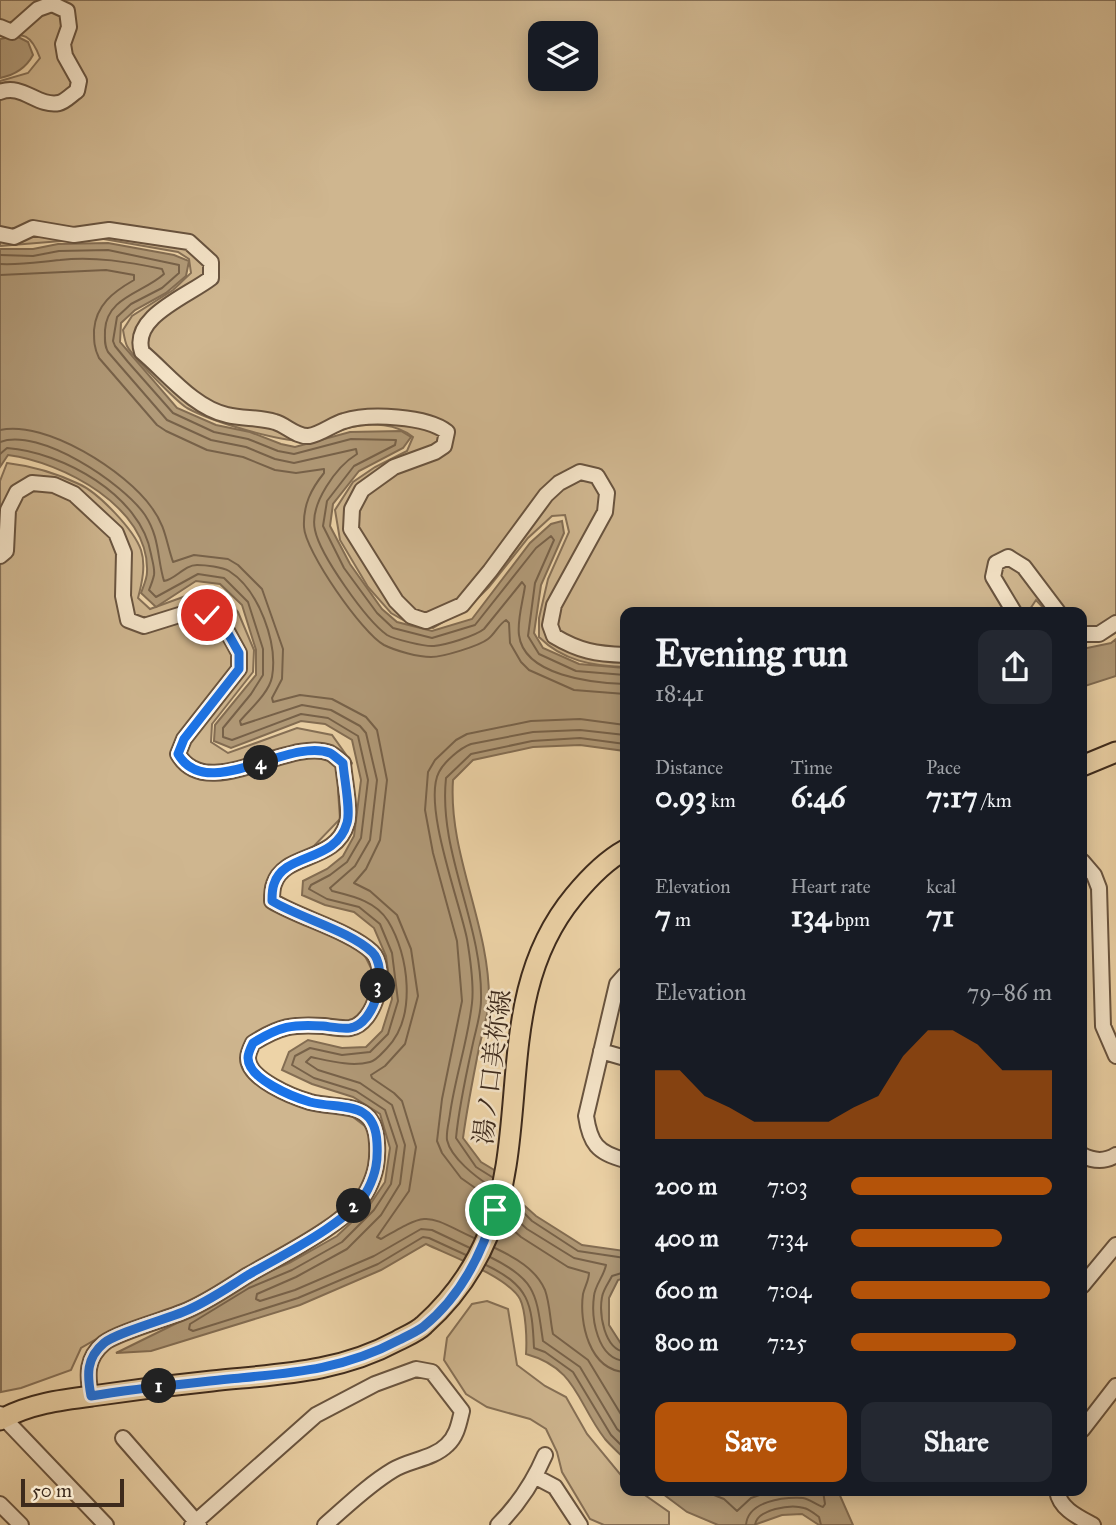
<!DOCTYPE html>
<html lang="en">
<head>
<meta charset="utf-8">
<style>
  body { margin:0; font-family:"IM FELL Great Primer","Noto Serif JP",serif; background:#242831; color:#f1f3f6; height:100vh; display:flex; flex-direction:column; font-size:26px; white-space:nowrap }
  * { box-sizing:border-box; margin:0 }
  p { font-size:23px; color:#9ea1a6 }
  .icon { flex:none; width:38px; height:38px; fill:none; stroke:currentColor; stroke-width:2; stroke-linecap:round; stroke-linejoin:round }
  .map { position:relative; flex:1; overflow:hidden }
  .details { position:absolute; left:620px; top:607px; width:467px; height:889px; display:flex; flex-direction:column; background:#171b24; border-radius:14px; box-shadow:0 4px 18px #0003 }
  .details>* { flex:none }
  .buttons { position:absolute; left:528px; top:21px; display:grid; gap:14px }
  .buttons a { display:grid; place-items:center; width:70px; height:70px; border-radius:14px; background:#171b24; box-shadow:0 4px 18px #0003; font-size:35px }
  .scale { position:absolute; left:21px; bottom:18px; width:103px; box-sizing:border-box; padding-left:7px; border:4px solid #3d2a1c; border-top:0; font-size:19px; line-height:24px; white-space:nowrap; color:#3d2a1c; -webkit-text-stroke:5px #f3e2c6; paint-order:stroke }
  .pin { position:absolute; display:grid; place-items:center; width:60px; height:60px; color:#fff; margin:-30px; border:4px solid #fff; border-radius:50%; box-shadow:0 2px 7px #0007 }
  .km { position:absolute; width:35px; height:35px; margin:-18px; border-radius:50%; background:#222; color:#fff; font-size:19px; line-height:35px; text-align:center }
  .round { display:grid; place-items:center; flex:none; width:74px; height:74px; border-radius:14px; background:#242831 }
  .summary { display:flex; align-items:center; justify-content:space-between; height:119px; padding:0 35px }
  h1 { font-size:38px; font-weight:800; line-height:52px }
  .figures { display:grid; grid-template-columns:repeat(3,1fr); gap:10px; height:119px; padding:7px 35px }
  .figures div { display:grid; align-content:center }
  .figures b { font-size:30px; font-weight:800 }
  .figures small { font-size:19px; font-weight:400 }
  .figures p { font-size:19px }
  .chart { height:196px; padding:14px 35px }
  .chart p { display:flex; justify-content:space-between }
  .chart svg { width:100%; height:126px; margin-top:7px; fill:#b45309; opacity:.7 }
  .primary-button { display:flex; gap:14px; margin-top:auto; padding:14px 35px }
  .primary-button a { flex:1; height:80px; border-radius:14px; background:#b45309; color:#fff; font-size:28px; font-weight:800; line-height:80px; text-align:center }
  .primary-button a+a { background:#242831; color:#f1f3f6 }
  ul { padding:0 35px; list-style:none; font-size:23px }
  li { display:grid; grid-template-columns:112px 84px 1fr; align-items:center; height:52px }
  li i { height:18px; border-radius:9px; background:#b45309 }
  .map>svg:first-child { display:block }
  .green { fill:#cfb68f; stroke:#867056; stroke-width:2; fill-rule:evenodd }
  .water { fill:#b19a78; stroke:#836d53; stroke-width:2 }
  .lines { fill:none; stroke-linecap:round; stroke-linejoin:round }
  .shore { stroke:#77624a; stroke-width:2 }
  .minor-casing { stroke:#69543f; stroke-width:18 }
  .major-casing { stroke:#3d2a1c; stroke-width:23 }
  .minor { stroke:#f3e2c6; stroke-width:14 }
  .major { stroke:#edd3a7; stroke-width:19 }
  .route-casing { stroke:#fff; stroke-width:14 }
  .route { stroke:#1a73e8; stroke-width:9 }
  .labels { text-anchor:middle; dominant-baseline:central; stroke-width:5; stroke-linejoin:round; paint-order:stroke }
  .street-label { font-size:26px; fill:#3d2a1c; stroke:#f3e2c6 }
</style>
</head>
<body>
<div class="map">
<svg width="1116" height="1525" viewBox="0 0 1116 1525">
  <rect width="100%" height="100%" fill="#edd3a7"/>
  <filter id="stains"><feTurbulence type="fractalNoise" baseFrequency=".00286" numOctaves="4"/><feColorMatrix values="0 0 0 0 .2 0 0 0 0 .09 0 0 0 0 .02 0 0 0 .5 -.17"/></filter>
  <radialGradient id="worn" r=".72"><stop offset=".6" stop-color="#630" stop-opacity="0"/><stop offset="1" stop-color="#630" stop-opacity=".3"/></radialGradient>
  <path class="green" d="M 0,0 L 1116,0 L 1116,629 L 1082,637 L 1082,612 L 1047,612 L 1036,600 L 1028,612 L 625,612 L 625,667 C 593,666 563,661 539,637 L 539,618 L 548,579 L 569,532 L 565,515 L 552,516 L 528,538 L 489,587 L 470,606 L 433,628 L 414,626 L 391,613 L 368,587 L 340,540 L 335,510 L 353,482 L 375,467 L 407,451 L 413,437 C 397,424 372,422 351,427 C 335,431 323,441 306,441 C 278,442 211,421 187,408 C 177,402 132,356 127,346 C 125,342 124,335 123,330 L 132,316 L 173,290 L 191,273 L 189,259 L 178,252 L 98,238 L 0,246 L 0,81 L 28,73 L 40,58 C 31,34 25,33 0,36 ZM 541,33 L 586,33 L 586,79 L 541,79 Z
    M 7,463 C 32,466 56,473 79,484 C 99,493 134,530 141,550 C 146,565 142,583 138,598 L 150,609 L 205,589 L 220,590 L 238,612 L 254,650 L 253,672 L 212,724 L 211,742 L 228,753 L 297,728 L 332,735 L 352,763 L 338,790 L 340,819 L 314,846 L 283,865 L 271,905 L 363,952 L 371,968 L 371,1000 L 354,1023 L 286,1020 L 263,1030 L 249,1042 L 261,1086 L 295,1105 L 349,1114 L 374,1133 L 373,1163 L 363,1188 L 316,1230 L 181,1310 L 107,1333 L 81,1348 L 71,1370 L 21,1388 L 1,1392 L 0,481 Z
    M 487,1301 L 508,1309 L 517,1365 L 545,1386 L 566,1397 L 587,1434 L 625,1480 L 625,1491 L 639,1491 L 669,1512 L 669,1525 L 604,1525 L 590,1519 L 562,1472 L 557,1452 L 546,1429 L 530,1419 L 487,1407 L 466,1394 L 444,1360 L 447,1338 L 472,1304 Z"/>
  <path class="water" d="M 16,36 L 28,42 L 33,55 C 26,68 15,75 0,78 L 0,39 Z
    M 108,243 L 174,255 L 189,261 L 186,276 L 166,293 L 135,310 L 121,323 L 120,342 L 177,408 L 216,425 L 250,432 L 281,444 L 295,447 L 350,432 L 401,431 L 411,437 L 403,448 L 359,471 L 333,504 L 330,526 L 350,564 L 382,609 L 397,622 L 432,631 L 472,619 L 530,543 L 551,524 L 562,521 L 564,533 L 541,585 L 534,633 L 543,648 L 579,664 L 625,668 L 625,751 L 580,745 L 533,747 L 473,760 L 453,780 C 448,855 490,925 489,1001 C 488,1016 482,1033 479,1048 C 473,1078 467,1108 463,1138 L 481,1162 L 511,1180 L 518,1200 L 536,1216 L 582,1245 L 625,1251 L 625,1278 L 618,1280 L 609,1298 L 609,1325 L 625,1350 L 625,1459 C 618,1452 611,1446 605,1439 C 577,1403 577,1368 526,1354 C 527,1340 526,1311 520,1299 C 508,1277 449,1255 426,1244 L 381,1270 L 300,1305 L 151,1351 L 116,1353 L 183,1320 L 246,1282 L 289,1263 L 337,1236 L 369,1206 L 385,1182 L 390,1148 L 380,1114 L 353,1097 L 312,1084 L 282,1070 L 289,1052 L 308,1040 L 342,1048 L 366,1047 L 382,1031 L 392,999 L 386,956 L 374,928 L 354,912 L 325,905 L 302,895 L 303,881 L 327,869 L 343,856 L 354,836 L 361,780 L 352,740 L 325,724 L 301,721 L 231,748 L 214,741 L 215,725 L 256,675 L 256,650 L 242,605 L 220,584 L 196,581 L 156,607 L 141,593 C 143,587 147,579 147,572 C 150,507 62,462 8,455 L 0,467 L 0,249 L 33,249 L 58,244 Z
    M 1116,639 L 1116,676 L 1082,687 L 1082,649 L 1111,643 Z
    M 659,1491 L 838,1491 L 853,1525 L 819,1525 L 802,1514 L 782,1515 L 754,1525 L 718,1525 L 687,1512 Z"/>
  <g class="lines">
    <path class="shore" d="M 0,255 L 33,256 L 59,251 L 108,250 L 179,265 L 179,273 L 162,288 L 131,304 L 117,317 L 113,341 L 115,346 L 128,362 L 173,413 L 214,432 L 248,439 L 278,451 L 294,454 L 351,439 L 396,440 L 395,445 L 354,466 L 327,501 L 323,526 L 344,568 L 377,613 L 393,628 L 432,638 L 475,625 L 536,548 L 551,536 L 554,540 L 535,583 L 528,636 L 539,654 L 576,671 L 625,675
      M 0,264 C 23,265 38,262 60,260 C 94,256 129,262 162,269 L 164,274 C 143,293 107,297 105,330 C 105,339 104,345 108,352 L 167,420 L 211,440 L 246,447 L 275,459 L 294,463 L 356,449 L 357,454 C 337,466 309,504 315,530 C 320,555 366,620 387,635 C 394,639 425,647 434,646 C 446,645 475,636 484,629 L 522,582 L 525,586 C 523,601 517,620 519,635 C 524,676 593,683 625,684
      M 0,275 L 106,270 L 134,275 L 134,280 C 113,292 96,305 94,330 C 94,341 94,348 99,358 L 157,425 L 166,431 L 207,450 L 243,457 L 275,470 L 296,473 L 324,469 L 324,473 C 311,489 303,505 304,527 C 305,551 362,633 384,645 C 396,651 418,657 431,657 C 443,657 479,646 488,639 C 495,634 498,625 506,620 L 509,623 L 510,643 L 521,662 L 529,670 L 574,690 L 625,694
      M 0,430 C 46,420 126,471 152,508 C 166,527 166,542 173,562 L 194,555 L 228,559 L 238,565 L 262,589 L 283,649 L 282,679 L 272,698 L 273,702 L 300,695 L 332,699 L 366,717 L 377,730 L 387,780 L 380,840 L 366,869 L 354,883 L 370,891 L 397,915 L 411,949 L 418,996 L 405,1044 L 385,1066 L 371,1075 L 372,1078 L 394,1093 L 402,1101 L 416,1147 L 409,1191 L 377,1237 L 381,1239 C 430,1211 424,1214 474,1238
      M 0,442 C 39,427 123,483 145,515 C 160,538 157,558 164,581 C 176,579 184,565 197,565 C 206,565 222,567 229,571 C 259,590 278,643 272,677 C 269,693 250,709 240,721 L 241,725 L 302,705 L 331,710 L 360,726 L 366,733 L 377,780 L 370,840 L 355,866 L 330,888 L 332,891 C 352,896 376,901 388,921 C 409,955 417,1017 387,1048 C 382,1053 377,1060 370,1062 C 351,1067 330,1061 311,1057 L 306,1062 L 318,1070 L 360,1083 L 392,1105 L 405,1145 L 400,1184 L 381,1215 L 347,1249 L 296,1277 L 257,1294 L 256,1299 L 260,1301 L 295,1290 L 374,1256 L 421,1229 L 432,1230 L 470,1248
      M 0,454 L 7,448 C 62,452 141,495 151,554 C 152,560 155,568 154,575 C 153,580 151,585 149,590 L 156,597 L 198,574 L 224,578 L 248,602 L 263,649 L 263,675 L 251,694 L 223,728 L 223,737 L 232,740 L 301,714 L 328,718 L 358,736 L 368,780 L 361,838 L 347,862 L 330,875 L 311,885 L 309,889 L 327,899 L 359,907 L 380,924 L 392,953 L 398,1001 L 388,1034 L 370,1052 L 342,1055 L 310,1048 L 295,1056 L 292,1065 L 314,1078 L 356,1091 L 385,1110 L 397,1146 L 391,1184 L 374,1210 L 342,1242 L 292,1270 L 249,1288 L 190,1324 L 189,1329 L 193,1331 L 298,1298 L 378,1264 L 423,1237 L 429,1238 L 466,1255
      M 492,1177 L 476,1167 L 456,1138 C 459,1106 466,1075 473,1043 C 476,1029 481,1014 481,1000 C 483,924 438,853 446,778 L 471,754 L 532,741 L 580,738 L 625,744
      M 490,1186 C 476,1177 451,1158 447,1140 C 446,1132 449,1122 450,1114 C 455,1077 468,1041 472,1003 C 474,986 470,957 467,939 C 460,903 422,804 439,772 C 444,762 460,748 471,744 L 533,732 L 580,730 L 625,735
      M 488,1197 L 461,1178 L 442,1153 L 437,1141 L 442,1099 L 462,1001 L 457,941 L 433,853 L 425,810 L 428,772 L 435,760 L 456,740 L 467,734 L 531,721 L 580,719 L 625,725
      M 511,1200 L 532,1221 L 578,1251 L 625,1258
      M 507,1211 L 527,1229 L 574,1258 L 606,1265 C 604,1276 595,1285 594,1296 C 591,1318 597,1359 625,1361
      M 504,1222 L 521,1237 L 568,1267 L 589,1273 C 589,1280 585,1286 583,1294 C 579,1322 589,1370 625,1372
      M 495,1248 C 514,1257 536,1269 545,1290 C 550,1304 550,1320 553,1334 L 588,1360 L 625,1421
      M 490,1257 C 537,1280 536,1294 543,1341 L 580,1367 L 617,1429 L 625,1436
      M 486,1265 C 529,1286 532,1302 534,1348 L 545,1352 L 573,1372 L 611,1435 L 625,1449
      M 625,1272 L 612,1276 C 609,1282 603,1290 602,1297 C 599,1314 604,1349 625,1352
      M 704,1491 L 724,1499 L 737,1511 L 751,1498 L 771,1491
      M 746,1525 C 748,1501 783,1497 803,1498 C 810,1499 816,1505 823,1507 L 825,1504 L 823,1491
      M 755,1525 C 757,1509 791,1504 804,1508 C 809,1509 815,1514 819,1517 L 821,1525"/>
    <g class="minor-casing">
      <path id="minor" d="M 0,27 L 12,32 L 38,9 L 52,4 L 67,11 L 69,27 L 63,44 L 65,56 L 79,81 L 77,91 C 72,94 65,102 59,103 C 37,107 22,83 0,92
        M 0,234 L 14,237 L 33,228 L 74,235 L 109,230 L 189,242 L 211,262 L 211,278 C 188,296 130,317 142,352 C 167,373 194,408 227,415 C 243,419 259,417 275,422 C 286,425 296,437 309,436 C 321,434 333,424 344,421 C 369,413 427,416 447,432 L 444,446 L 435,452 L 394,467 L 362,490 L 352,509 L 351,529 L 396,601 L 411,616 L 426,621 L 462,605 L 490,571 L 546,495 L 559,483 L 580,472 L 597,476 L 607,493 L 605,512 L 554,605 L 550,625 L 554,636 C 579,651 596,654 625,655
        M 0,556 L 6,551 L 8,510 L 17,492 L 32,483 L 54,485 L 74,494 L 116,533 L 124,553 L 123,596 L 128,620 L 144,626 L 189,612 L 221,620 L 239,653 L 239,669 L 184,739 L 178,754 C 207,804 288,737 330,753 C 334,755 339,760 343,763 C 344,778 351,810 347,823 C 336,863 284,852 274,884 C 272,889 272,896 272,901 C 300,918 350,931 372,952 C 389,968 376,1024 350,1028 C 342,1029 332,1027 324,1026 C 292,1024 280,1026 253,1043 C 251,1047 248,1053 248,1058 C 248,1079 293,1097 310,1102 C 341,1110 375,1099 377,1143 C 378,1161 376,1173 368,1189 C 353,1221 279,1257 248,1275 C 227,1288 206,1303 183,1312 C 166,1319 116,1333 104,1343 C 86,1358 87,1375 91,1396
        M 1014,612 L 993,577 L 996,563 L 1008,557 L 1024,567 L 1058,612
        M 1082,634 L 1099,634 L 1116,623
        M 1082,861 L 1094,875 L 1099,888 L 1103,1026 L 1116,1056
        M 625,975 L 617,984 L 586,1116 C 590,1143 597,1153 625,1160
        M 601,1051 L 625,1058
        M 1082,1155 C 1093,1161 1105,1162 1116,1155
        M 1082,1286 L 1116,1245
        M 0,1414 L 106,1525
        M 1082,1430 L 1116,1386
        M 123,1438 L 199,1525
        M 536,1477 L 555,1487 L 580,1525
        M 1057,1491 C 1060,1509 1078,1517 1093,1525
        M 0,1504 L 21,1525
        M 192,1525 L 316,1415 L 375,1384 L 416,1369 L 432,1372 L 462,1411 C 459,1423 457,1436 447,1445 C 433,1459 409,1460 393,1470 C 368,1485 347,1506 325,1525
        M 498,1525 C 519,1504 533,1483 545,1455"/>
    </g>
    <g class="major-casing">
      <path id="major" d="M 1082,766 L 1116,752
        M 0,1420 C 29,1404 60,1400 92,1396 C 132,1390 172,1385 212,1381 C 278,1374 338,1373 397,1341 C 406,1336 417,1332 424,1325 C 452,1300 474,1269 488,1235 C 532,1123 492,995 574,896 C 588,879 605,861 625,850"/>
    </g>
    <use href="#minor" class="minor"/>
    <use href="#major" class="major"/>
  </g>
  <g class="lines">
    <g class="route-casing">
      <path id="route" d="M 207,615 L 221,621 L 239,653 L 239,669 L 184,739 L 178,754 C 207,804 288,737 330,753 C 334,755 339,760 343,763 C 344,778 351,810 347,823 C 336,863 284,852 274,884 C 272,889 272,896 272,901 C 300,918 350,931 372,952 C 389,968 376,1024 350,1028 C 342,1029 332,1027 323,1026 C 292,1024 280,1026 253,1043 C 251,1047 248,1053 248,1058 C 248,1079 293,1097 310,1102 C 341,1110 375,1099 377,1143 C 378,1161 376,1173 368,1189 C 353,1221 279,1257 248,1275 C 227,1288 206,1303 183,1312 C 166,1319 116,1333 104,1343 C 86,1358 87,1375 91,1396 C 137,1388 183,1384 229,1379 C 291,1373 343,1370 399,1340 C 407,1336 416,1332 423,1327 C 459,1298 482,1254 495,1210"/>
    </g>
    <use href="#route" class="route"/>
  </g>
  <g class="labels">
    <g class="street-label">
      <text transform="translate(492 1067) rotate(-83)">湯ノ口美祢線</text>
    </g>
  </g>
  <rect width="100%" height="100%" filter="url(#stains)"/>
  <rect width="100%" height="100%" fill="url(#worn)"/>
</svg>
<div class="buttons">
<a><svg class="icon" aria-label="layers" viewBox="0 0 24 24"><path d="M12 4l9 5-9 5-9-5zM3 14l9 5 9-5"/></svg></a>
</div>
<div class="scale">50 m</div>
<div class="pin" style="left:495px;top:1210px;background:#1e9e55"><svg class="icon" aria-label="arrive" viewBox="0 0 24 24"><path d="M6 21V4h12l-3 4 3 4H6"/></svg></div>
<div class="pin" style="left:207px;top:615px;background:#d93025"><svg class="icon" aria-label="check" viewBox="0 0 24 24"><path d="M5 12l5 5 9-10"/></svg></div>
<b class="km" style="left:159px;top:1386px">1</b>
<b class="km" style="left:354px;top:1206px">2</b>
<b class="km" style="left:378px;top:986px">3</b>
<b class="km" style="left:261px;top:763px">4</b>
<section class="details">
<div class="summary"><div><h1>Evening run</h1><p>18:41</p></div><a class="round"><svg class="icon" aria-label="share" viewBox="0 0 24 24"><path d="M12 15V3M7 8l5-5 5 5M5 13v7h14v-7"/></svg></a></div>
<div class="figures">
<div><p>Distance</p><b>0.93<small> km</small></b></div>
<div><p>Time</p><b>6:46</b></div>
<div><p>Pace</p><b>7:17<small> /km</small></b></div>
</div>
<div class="figures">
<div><p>Elevation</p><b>7<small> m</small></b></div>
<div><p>Heart rate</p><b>134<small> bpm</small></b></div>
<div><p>kcal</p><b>71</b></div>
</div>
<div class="chart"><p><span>Elevation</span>79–86 m</p>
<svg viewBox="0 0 160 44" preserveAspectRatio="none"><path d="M0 44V20L10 20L20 29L30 33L40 38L50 38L60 38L70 38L80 33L90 29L100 15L110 6L120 6L130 11L140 20L150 20L160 20V44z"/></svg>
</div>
<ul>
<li><b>200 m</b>7:03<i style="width:100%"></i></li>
<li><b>400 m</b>7:34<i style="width:75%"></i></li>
<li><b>600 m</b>7:04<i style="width:99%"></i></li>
<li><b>800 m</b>7:25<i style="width:82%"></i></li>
</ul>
<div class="primary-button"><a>Save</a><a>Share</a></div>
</section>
</div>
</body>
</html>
